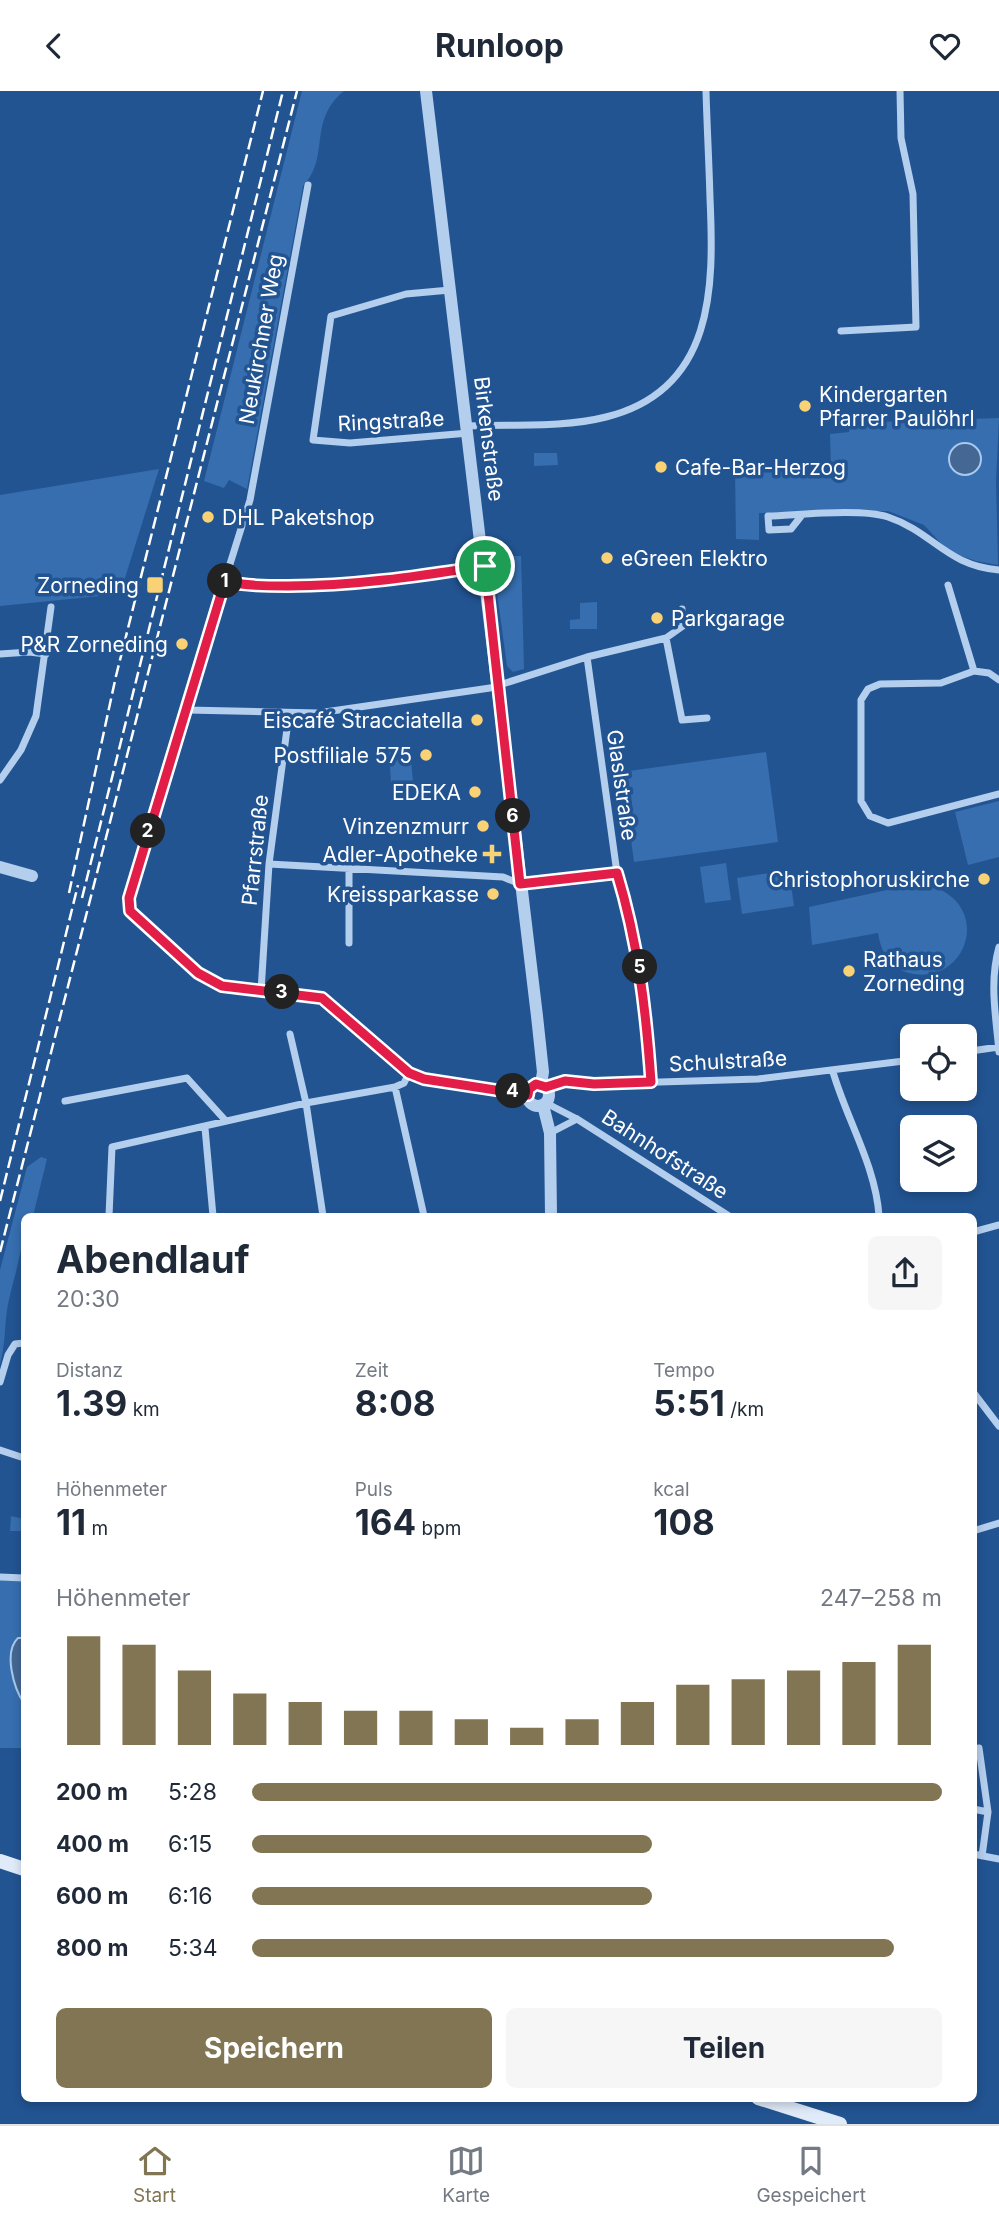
<!DOCTYPE html>
<html lang="de">
<head>
<meta charset="utf-8">
<style>
  body { margin:0; font-family:Inter,sans-serif; background:#f6f6f7; color:#1f2937; height:100vh; display:flex; flex-direction:column; font-size:26px; white-space:nowrap }
  * { box-sizing:border-box; margin:0 }
  p { font-size:23px; color:#747a83 }
  .icon { flex:none; width:38px; height:38px; fill:none; stroke:currentColor; stroke-width:2; stroke-linecap:round; stroke-linejoin:round }
  .map { position:relative; flex:1; overflow:hidden }
  .sheet { position:absolute; left:21px; top:1122px; width:956px; height:889px; display:flex; flex-direction:column; background:#fff; border-radius:10px; box-shadow:0 4px 10px #0003 }
  .sheet>* { flex:none }
  .controls { position:absolute; left:900px; top:933px; display:grid; gap:14px }
  .controls a { display:grid; place-items:center; width:77px; height:77px; border-radius:10px; background:#fff; box-shadow:0 4px 10px #0003; font-size:35px }
  .pin { position:absolute; display:grid; place-items:center; width:60px; height:60px; color:#fff; margin:-30px; border:4px solid #fff; border-radius:50%; box-shadow:0 2px 7px #0007 }
  .km { position:absolute; width:35px; height:35px; margin:-18px; border-radius:50%; background:#222; color:#fff; font-size:19px; line-height:35px; text-align:center }
  .round { display:grid; place-items:center; flex:none; width:74px; height:74px; border-radius:10px; background:#f6f6f7 }
  .head { display:flex; align-items:center; justify-content:space-between; height:119px; padding:0 35px }
  h1 { font-size:38px; font-weight:700; line-height:52px }
  .metrics { display:grid; grid-template-columns:repeat(3,1fr); gap:10px; height:119px; padding:7px 35px }
  .metrics div { display:grid; align-content:center }
  .metrics b { font-size:35px; font-weight:700 }
  .metrics small { font-size:19px; font-weight:400 }
  .metrics p { font-size:19px }
  .chart { height:196px; padding:14px 35px }
  .chart p { display:flex; justify-content:space-between }
  .chart svg { width:100%; height:126px; margin-top:7px; stroke:#817553; stroke-width:6 }
  .cta { display:flex; gap:14px; margin-top:auto; padding:14px 35px }
  .cta a { flex:1; height:80px; border-radius:10px; background:#817553; color:#fff; font-size:28px; font-weight:700; line-height:80px; text-align:center }
  .cta a+a { background:#f6f6f7; color:#1f2937 }
  ul { padding:0 35px; list-style:none; font-size:23px }
  li { display:grid; grid-template-columns:112px 84px 1fr; align-items:center; height:52px }
  li i { height:18px; border-radius:9px; background:#817553 }
  header { display:flex; justify-content:space-between; align-items:center; height:91px; padding:0 35px; background:#fff; font-size:32px; font-weight:700 }
  .tabs { display:flex; justify-content:space-around; align-items:center; height:98px; border-top:2px solid #e0e1e3; background:#fff; font-size:19px; color:#747a83 }
  .tabs a { display:grid; justify-items:center; gap:4px }
  .tabs .active { color:#817553 }
  .map>svg:first-child { display:block }
  .green { fill:#366eaf }
  .water { fill:#446793; stroke:#a8c9ee; stroke-width:2 }
  .lines { fill:none; stroke-linecap:round; stroke-linejoin:round }
  .minor { stroke:#b4ceed; stroke-width:7 }
  .tertiary { stroke:#b4ceed; stroke-width:12 }
  .secondary { stroke:#e0ebfa; stroke-width:14 }
  .rail { stroke:#fff; stroke-width:2.5; stroke-dasharray:12 5; stroke-linecap:butt }
  .route-casing { stroke:#fff; stroke-width:14 }
  .route { stroke:#e11d48; stroke-width:9 }
  .poi-dot { fill:#f9d276; stroke:#225492; stroke-width:2.5 }
  .labels { text-anchor:middle; dominant-baseline:central; stroke-width:7; stroke-linejoin:round; paint-order:stroke }
  .street-label { font-size:21px; fill:#fff; stroke:#225492 }
  .poi-label { font-size:21px; fill:#fff; stroke:#225492; text-anchor:end }
</style>
</head>
<body>
<header><svg class="icon" aria-label="back" viewBox="0 0 24 24"><path d="M15 5l-7 7 7 7"/></svg>Runloop<svg class="icon" aria-label="heart" viewBox="0 0 24 24"><path d="M12 20l-8-8c-3-5 5-10 8-4 3-6 11-1 8 4z"/></svg></header>
<div class="map">
<svg width="999" height="2033" viewBox="0 0 999 2033">
  <rect width="100%" height="100%" fill="#225492"/>
  <path class="green" d="M 302,0 L 344,0 C 307,30 331,66 303,95 L 247,398 L 229,389 L 224,397 L 204,390 Z
    M 999,327 L 996,390 L 998,474 L 976,470 L 948,460 L 924,434 L 888,420 L 759,422 L 759,449 L 736,448 L 735,381 L 831,380 L 830,343 L 849,341 L 850,332 Z
    M 534,362 L 557,362 L 558,374 L 534,375 Z
    M 159,378 L 120,503 L 0,515 L 0,404 Z
    M 492,465 L 521,465 L 524,578 L 513,581 L 507,575 Z
    M 597,511 L 597,538 L 570,538 L 570,529 L 580,528 L 580,512 Z
    M 410,657 L 413,691 L 391,692 L 389,659 Z
    M 766,661 L 778,751 L 634,771 L 622,681 Z
    M 999,710 L 999,766 L 968,774 L 955,721 Z
    M 726,772 L 731,809 L 705,812 L 700,776 Z
    M 789,779 L 794,815 L 742,823 L 737,787 Z
    M 919,792 C 997,805 970,897 909,882 C 889,877 881,861 878,842 L 812,854 L 809,816 Z
    M 41,1066 L 47,1068 L 33,1125 L 24,1125 C 24,1159 15,1181 8,1213 C 4,1234 6,1252 0,1273 L 0,1179 L 27,1076 Z
    M 11,1425 L 24,1428 L 24,1440 L 10,1440 Z
    M 0,1489 L 24,1490 L 24,1657 L 0,1657 Z"/>
  <path class="water" d="M949 368a16 16 0 1 1 32 0a16 16 0 1 1-32 0Z
    M 18,1547 L 24,1547 L 24,1612 C 14,1598 3,1561 18,1547 Z"/>
  <g class="lines">
    <path class="minor" d="M 308,94 L 250,409 L 154,716 L 128,815 L 142,834 L 198,882 L 222,895 L 322,907 L 409,982 L 435,991 L 528,1004
      M 450,199 L 406,203 L 331,225 L 313,349 L 350,352 L 469,342
      M 841,240 L 916,236 L 913,103 L 901,47 L 900,0
      M 468,335 C 513,333 563,337 606,326 C 715,299 714,196 710,107 C 709,71 707,36 706,0
      M 802,424 L 791,438 L 769,439 L 768,425 C 799,424 861,417 888,426 C 933,441 947,475 999,479
      M 225,490 C 246,496 267,495 289,495 C 355,495 420,485 485,475
      M 948,494 L 974,580
      M 666,547 L 682,629 L 707,627
      M 0,563 L 29,561 L 46,563
      M 587,566 L 617,782 L 631,828 L 645,908 L 651,991
      M 999,589 L 989,582 L 974,580 L 941,592 L 880,593 L 868,598 L 861,609 L 861,710 L 870,725 L 888,732 L 999,703
      M 187,619 L 318,622 L 490,597 L 587,566 L 666,547 L 683,535 L 682,518
      M 0,689 L 21,659 L 36,625 L 51,516
      M 269,773 L 503,786 L 520,793 L 617,782
      M 349,776 L 349,852
      M 999,856 C 989,892 996,925 999,961
      M 261,900 L 269,773 L 289,623
      M 290,943 L 306,1012 L 323,1125
      M 964,961 L 999,956
      M 833,981 C 847,1029 876,1076 879,1125
      M 395,996 L 424,1125
      M 546,996 L 565,990 L 595,993 L 758,988 L 912,969
      M 65,1010 L 187,987 L 225,1029
      M 546,1012 L 577,1028 L 729,1125
      M 205,1037 L 213,1125
      M 550,1042 L 577,1028
      M 109,1125 L 112,1056 L 306,1012 L 395,996 L 404,992 L 409,982
      M 973,1141 L 999,1134
      M 0,1291 L 8,1264 L 15,1253 L 24,1252
      M 973,1301 L 999,1335
      M 0,1359 L 24,1367
      M 973,1440 L 999,1432
      M 0,1486 L 24,1487
      M 979,1657 L 988,1721 L 982,1765
      M 973,1718 L 988,1721
      M 973,1763 L 999,1768"/>
    <path class="tertiary" d="M 426,0 L 537,925 L 543,981 L 541,993
      M 0,776 L 32,785
      M527 1004a11 11 0 1 1 22 0a11 11 0 1 1-22 0Z
      M 543,1014 L 550,1042 L 551,1125"/>
    <path class="secondary" d="M 0,1770 L 24,1778
      M 758,2007 L 840,2033"/>
    <path class="rail" d="M 69,802 L 116,585 L 263,0
      M 82,807 L 283,0
      M 0,1110 L 78,794
      M 0,1161 L 297,0"/>
  </g>
  <g class="lines">
    <g class="route-casing">
      <path id="route" d="M 485,475 L 520,793 L 617,782 C 638,851 646,919 651,991 L 594,993 L 565,990 L 546,996 L 536,993 L 529,998 L 528,1004 L 424,988 L 409,982 L 322,907 L 222,895 L 198,882 L 130,820 L 129,807 L 225,490 C 246,495 266,495 288,495 C 355,495 419,485 485,475 Z"/>
    </g>
    <use href="#route" class="route"/>
  </g>
  <g class="poi-dot">
    <circle cx="805" cy="315" r="7"/>
    <circle cx="661" cy="376" r="7"/>
    <circle cx="208" cy="426" r="7"/>
    <circle cx="607" cy="467" r="7"/>
    <rect x="146" y="485" width="18" height="18" rx="3.5"/>
    <circle cx="657" cy="527" r="7"/>
    <circle cx="182" cy="553" r="7"/>
    <circle cx="477" cy="629" r="7"/>
    <circle cx="426" cy="664" r="7"/>
    <circle cx="475" cy="701" r="7"/>
    <circle cx="483" cy="735" r="7"/>
    <path d="M488.5 752.5h7v7h7v7h-7v7h-7v-7h-7v-7h7z"/>
    <circle cx="984" cy="788" r="7"/>
    <circle cx="493" cy="803" r="7"/>
    <circle cx="849" cy="880" r="7"/>
  </g>
  <g class="labels">
    <g class="street-label">
      <text transform="translate(261 248) rotate(-80)">Neukirchner Weg</text>
      <text transform="translate(391 330) rotate(-3)">Ringstraße</text>
      <text transform="translate(489 348) rotate(83)">Birkenstraße</text>
      <text transform="translate(622 694) rotate(82)">Glaslstraße</text>
      <text transform="translate(255 759) rotate(-84)">Pfarrstraße</text>
      <text transform="translate(728 970) rotate(-3)">Schulstraße</text>
      <text transform="translate(665 1063) rotate(33)">Bahnhofstraße</text>
    </g>
    <g class="poi-label">
      <text x="819" y="303" text-anchor="start">Kindergarten<tspan x="819" dy="24">Pfarrer Paulöhrl</tspan></text>
      <text x="675" y="376" text-anchor="start">Cafe-Bar-Herzog</text>
      <text x="222" y="426" text-anchor="start">DHL Paketshop</text>
      <text x="621" y="467" text-anchor="start">eGreen Elektro</text>
      <text x="139" y="494">Zorneding</text>
      <text x="671" y="527" text-anchor="start">Parkgarage</text>
      <text x="168" y="553">P&amp;R Zorneding</text>
      <text x="463" y="629">Eiscafé Stracciatella</text>
      <text x="412" y="664">Postfiliale 575</text>
      <text x="461" y="701">EDEKA</text>
      <text x="469" y="735">Vinzenzmurr</text>
      <text x="478" y="763">Adler-Apotheke</text>
      <text x="970" y="788">Christophoruskirche</text>
      <text x="479" y="803">Kreissparkasse</text>
      <text x="863" y="868" text-anchor="start">Rathaus<tspan x="863" dy="24">Zorneding</tspan></text>
    </g>
  </g>
</svg>
<div class="controls">
<a><svg class="icon" aria-label="locate" viewBox="0 0 24 24"><circle cx="12" cy="12" r="6"/><path d="M12 2v4M12 18v4M2 12h4M18 12h4"/></svg></a>
<a><svg class="icon" aria-label="layers" viewBox="0 0 24 24"><path d="M12 4l9 5-9 5-9-5zM3 14l9 5 9-5"/></svg></a>
</div>
<div class="pin" style="left:485px;top:475px;background:#1e9e55"><svg class="icon" aria-label="arrive" viewBox="0 0 24 24"><path d="M6 21V4h12l-3 4 3 4H6"/></svg></div>
<b class="km" style="left:225px;top:490px">1</b>
<b class="km" style="left:148px;top:740px">2</b>
<b class="km" style="left:282px;top:901px">3</b>
<b class="km" style="left:513px;top:1000px">4</b>
<b class="km" style="left:640px;top:876px">5</b>
<b class="km" style="left:513px;top:725px">6</b>
<section class="sheet">
<div class="head"><div><h1>Abendlauf</h1><p>20:30</p></div><a class="round"><svg class="icon" aria-label="share" viewBox="0 0 24 24"><path d="M12 15V3M7 8l5-5 5 5M5 13v7h14v-7"/></svg></a></div>
<div class="metrics">
<div><p>Distanz</p><b>1.39<small> km</small></b></div>
<div><p>Zeit</p><b>8:08</b></div>
<div><p>Tempo</p><b>5:51<small> /km</small></b></div>
</div>
<div class="metrics">
<div><p>Höhenmeter</p><b>11<small> m</small></b></div>
<div><p>Puls</p><b>164<small> bpm</small></b></div>
<div><p>kcal</p><b>108</b></div>
</div>
<div class="chart"><p><span>Höhenmeter</span>247–258 m</p>
<svg viewBox="0 0 160 44" preserveAspectRatio="none"><path d="M5 44V6M15 44V9M25 44V18M35 44V26M45 44V29M55 44V32M65 44V32M75 44V35M85 44V38M95 44V35M105 44V29M115 44V23M125 44V21M135 44V18M145 44V15M155 44V9"/></svg>
</div>
<ul>
<li><b>200 m</b>5:28<i style="width:100%"></i></li>
<li><b>400 m</b>6:15<i style="width:58%"></i></li>
<li><b>600 m</b>6:16<i style="width:58%"></i></li>
<li><b>800 m</b>5:34<i style="width:93%"></i></li>
</ul>
<div class="cta"><a>Speichern</a><a>Teilen</a></div>
</section>
</div>
<nav class="tabs">
<a class="active"><svg class="icon" aria-label="home" viewBox="0 0 24 24"><path d="M3 11l9-7 9 7M6 9v11h12V9"/></svg>Start</a>
<a><svg class="icon" aria-label="map" viewBox="0 0 24 24"><path d="M3 6l6-2 6 2 6-2v14l-6 2-6-2-6 2zM9 4v14M15 6v14"/></svg>Karte</a>
<a><svg class="icon" aria-label="saved" viewBox="0 0 24 24"><path d="M7 4h10v16l-5-4-5 4z"/></svg>Gespeichert</a>
</nav>
</body>
</html>
